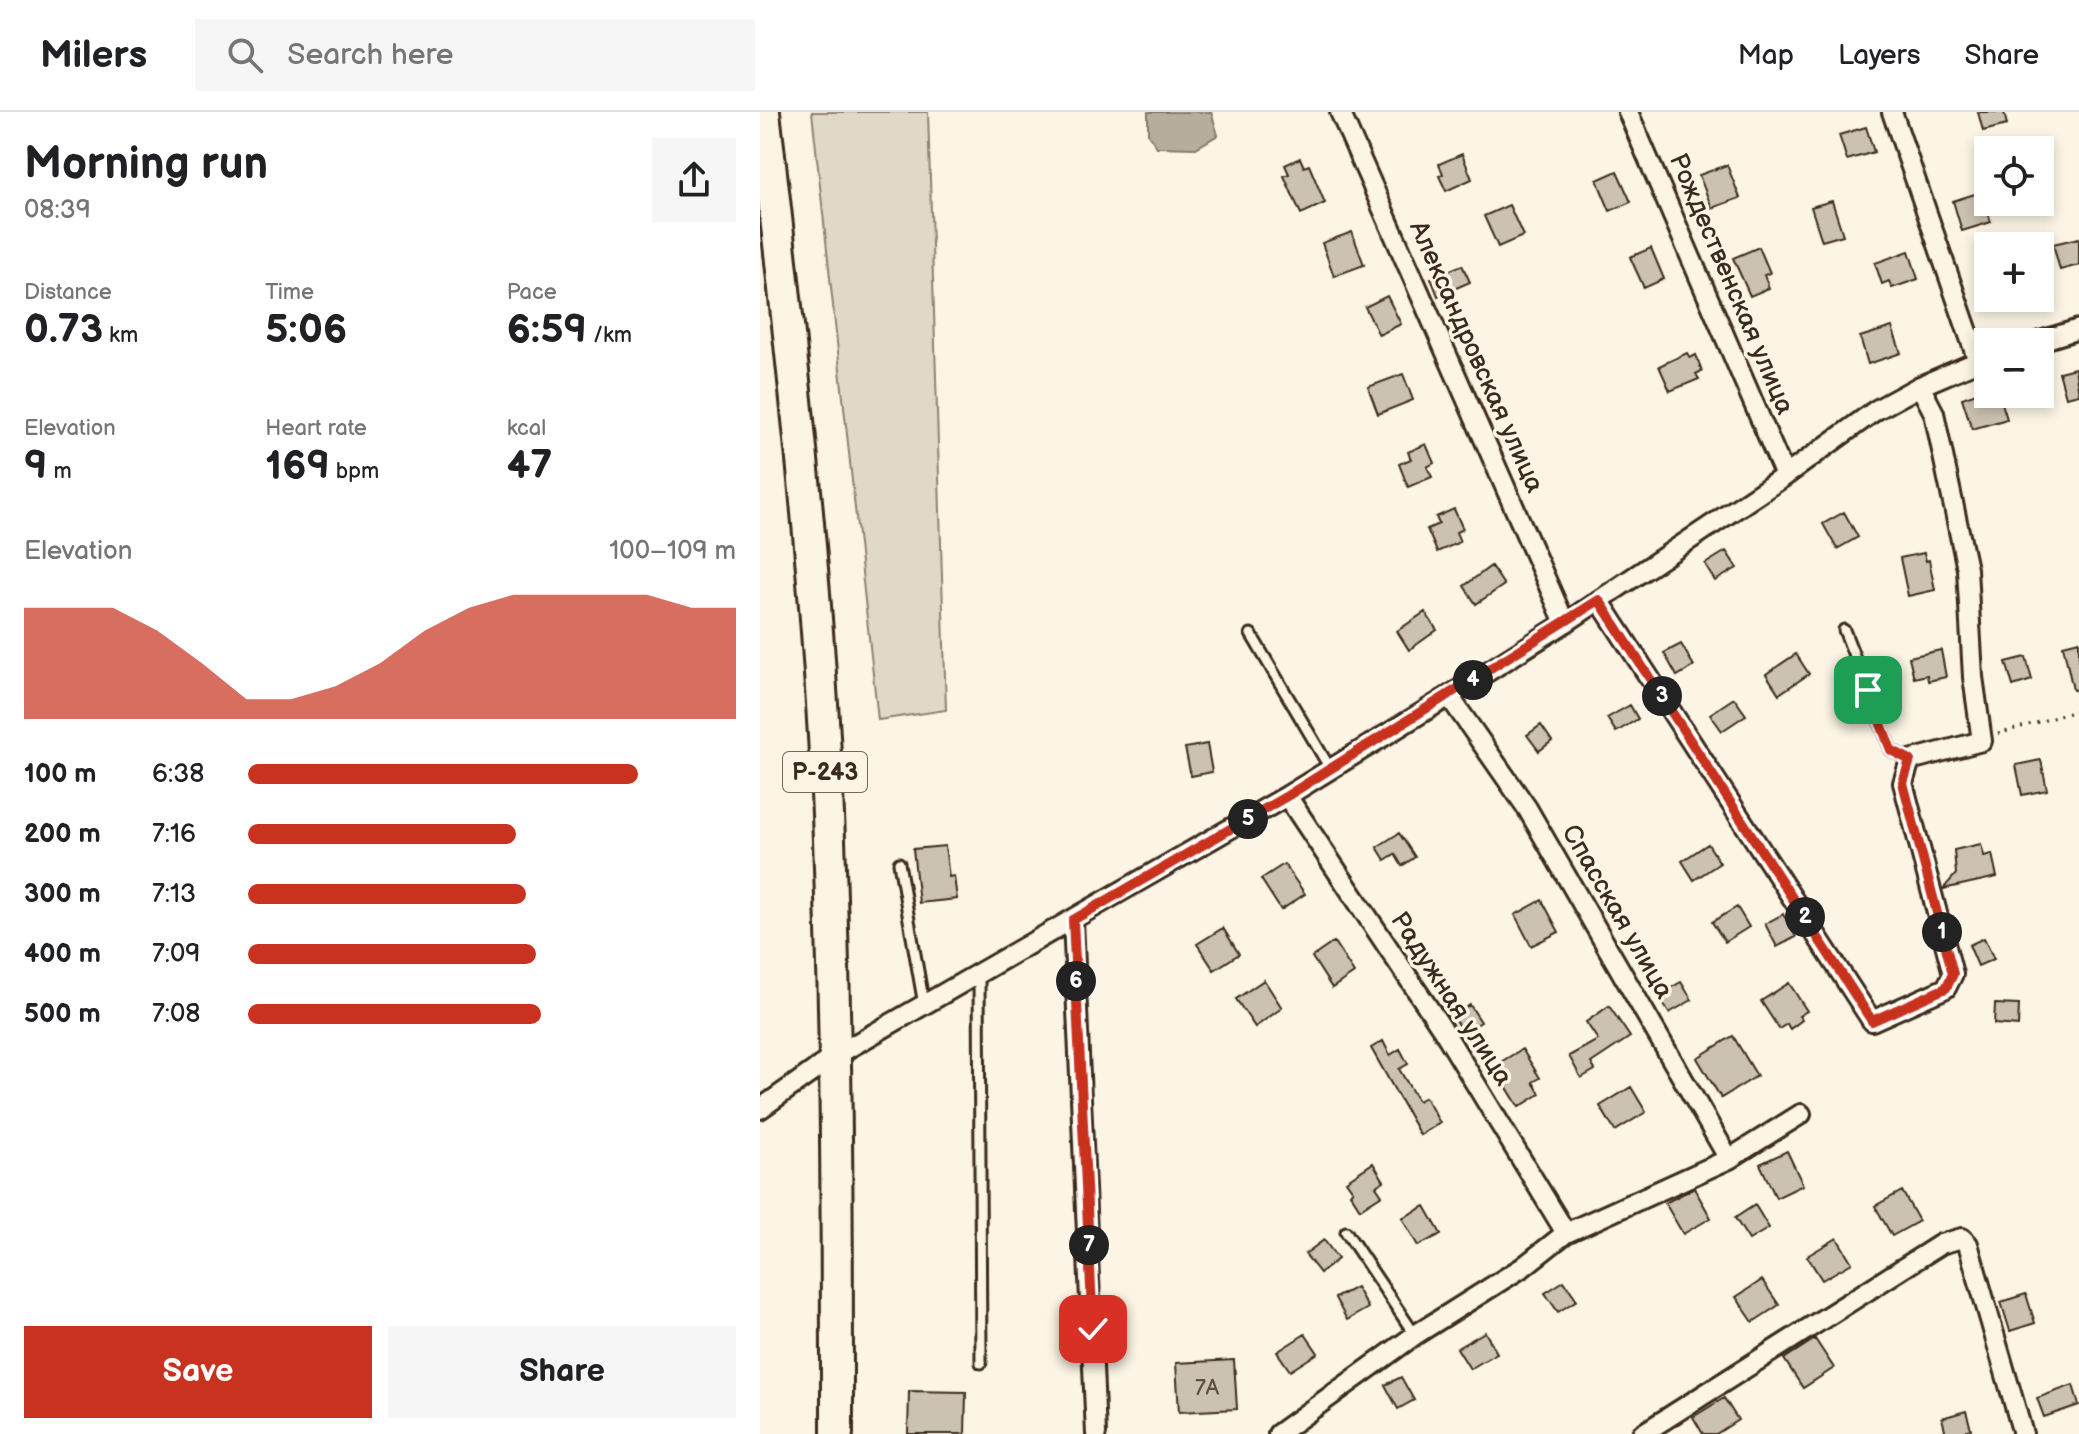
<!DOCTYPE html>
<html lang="en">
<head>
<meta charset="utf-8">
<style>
  body { margin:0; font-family:"Balsamiq Sans",sans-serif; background:#f6f6f6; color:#202124; height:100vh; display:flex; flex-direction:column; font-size:30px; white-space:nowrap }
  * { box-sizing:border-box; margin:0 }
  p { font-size:26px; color:#757577 }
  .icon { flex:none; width:44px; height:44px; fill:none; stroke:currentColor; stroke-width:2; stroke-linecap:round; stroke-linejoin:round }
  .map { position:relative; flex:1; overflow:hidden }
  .details { display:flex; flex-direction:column; background:#fff; width:760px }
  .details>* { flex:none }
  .buttons { position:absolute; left:1214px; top:24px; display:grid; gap:16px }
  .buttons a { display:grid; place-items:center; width:80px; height:80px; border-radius:0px; background:#fff; box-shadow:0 4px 12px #0003; font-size:40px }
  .pin { position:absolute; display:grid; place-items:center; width:68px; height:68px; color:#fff; margin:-34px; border-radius:16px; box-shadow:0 4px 12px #0006 }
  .km { position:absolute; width:40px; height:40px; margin:-20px; border-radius:50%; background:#222; color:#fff; font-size:22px; line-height:40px; text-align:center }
  .round { display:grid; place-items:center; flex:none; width:84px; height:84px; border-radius:0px; background:#f6f6f6 }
  .overview { display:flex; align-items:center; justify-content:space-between; height:136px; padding:0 24px }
  h1 { font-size:44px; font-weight:700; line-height:60px }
  .stats { display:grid; grid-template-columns:repeat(3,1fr); gap:12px; height:136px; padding:8px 24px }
  .stats div { display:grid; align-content:center }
  .stats b { font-size:40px; font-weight:700 }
  .stats small { font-size:22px; font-weight:400 }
  .stats p { font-size:22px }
  .chart { height:224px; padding:16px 24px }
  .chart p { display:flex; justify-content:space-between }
  .chart svg { width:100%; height:144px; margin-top:8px; fill:#c8321e; opacity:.7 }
  .button { display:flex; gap:16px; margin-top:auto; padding:16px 24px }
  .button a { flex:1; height:92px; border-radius:0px; background:#c8321e; color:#fff; font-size:32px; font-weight:700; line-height:92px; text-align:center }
  .button a+a { background:#f6f6f6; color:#202124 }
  ul { padding:0 24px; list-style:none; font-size:26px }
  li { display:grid; grid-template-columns:128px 96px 1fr; align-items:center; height:60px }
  li i { height:20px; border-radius:10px; background:#c8321e }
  header { display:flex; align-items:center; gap:48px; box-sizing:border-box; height:112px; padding:0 40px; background:#fff; border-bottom:2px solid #e0e0e0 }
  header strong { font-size:38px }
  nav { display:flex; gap:44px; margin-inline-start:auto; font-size:28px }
  .search { width:560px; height:72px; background:#f6f6f6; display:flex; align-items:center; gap:20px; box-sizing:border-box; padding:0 28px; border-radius:0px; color:#757577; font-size:30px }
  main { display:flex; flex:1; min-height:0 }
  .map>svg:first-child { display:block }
  .green { fill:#e0d8c8; stroke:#8e8173; stroke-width:2 }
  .water { fill:#b7ad9e; stroke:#85796b; stroke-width:2 }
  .building { fill:#ccc2b3; stroke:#3b2a1e; stroke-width:2 }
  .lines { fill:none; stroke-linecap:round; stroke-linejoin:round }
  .service-casing { stroke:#3b2a1e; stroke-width:15 }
  .minor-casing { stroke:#3b2a1e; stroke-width:24 }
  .trunk-casing { stroke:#3b2a1e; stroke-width:36 }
  .path { stroke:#3b2a1e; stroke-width:3; stroke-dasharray:2 6; stroke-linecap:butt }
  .service { stroke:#fcf5e5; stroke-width:9 }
  .minor { stroke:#fcf5e5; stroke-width:18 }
  .trunk { stroke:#fcf5e5; stroke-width:30 }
  .route-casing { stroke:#fff; stroke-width:16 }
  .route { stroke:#c8321e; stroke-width:10 }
  .labels { text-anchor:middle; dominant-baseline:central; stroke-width:7; stroke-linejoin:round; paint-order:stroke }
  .number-label { font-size:22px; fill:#5f5043 }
  .shield { fill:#fcf5e5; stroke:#75675a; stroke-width:2 }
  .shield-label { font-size:24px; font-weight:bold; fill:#3b2a1e }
  .street-label { font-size:26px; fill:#3b2a1e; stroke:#fcf5e5 }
</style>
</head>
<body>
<header>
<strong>Milers</strong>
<div class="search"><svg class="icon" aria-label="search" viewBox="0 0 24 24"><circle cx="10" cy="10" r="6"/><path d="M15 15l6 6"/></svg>Search here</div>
<nav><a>Map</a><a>Layers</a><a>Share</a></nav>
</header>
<main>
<section class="details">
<div class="overview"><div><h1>Morning run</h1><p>08:39</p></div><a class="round"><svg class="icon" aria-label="share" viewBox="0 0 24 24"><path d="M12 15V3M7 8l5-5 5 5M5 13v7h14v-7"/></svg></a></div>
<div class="stats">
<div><p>Distance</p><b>0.73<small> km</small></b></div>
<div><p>Time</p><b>5:06</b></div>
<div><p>Pace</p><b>6:59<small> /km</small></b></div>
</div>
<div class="stats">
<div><p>Elevation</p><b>9<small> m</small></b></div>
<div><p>Heart rate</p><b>169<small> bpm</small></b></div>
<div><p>kcal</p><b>47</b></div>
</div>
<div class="chart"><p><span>Elevation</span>100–109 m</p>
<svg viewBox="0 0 160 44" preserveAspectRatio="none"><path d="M0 44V10L10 10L20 10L30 17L40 27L50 38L60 38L70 34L80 27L90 17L100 10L110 6L120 6L130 6L140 6L150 10L160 10V44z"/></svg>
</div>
<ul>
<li><b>100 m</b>6:38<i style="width:80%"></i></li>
<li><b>200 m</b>7:16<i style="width:55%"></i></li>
<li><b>300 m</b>7:13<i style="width:57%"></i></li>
<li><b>400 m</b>7:09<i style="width:59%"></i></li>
<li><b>500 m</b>7:08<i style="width:60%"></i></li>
</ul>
<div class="button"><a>Save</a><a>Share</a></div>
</section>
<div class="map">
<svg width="1319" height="1322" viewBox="0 0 1319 1322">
  <rect width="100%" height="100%" fill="#fcf5e5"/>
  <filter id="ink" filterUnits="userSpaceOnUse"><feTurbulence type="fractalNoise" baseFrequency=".0125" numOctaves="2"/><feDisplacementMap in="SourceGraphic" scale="16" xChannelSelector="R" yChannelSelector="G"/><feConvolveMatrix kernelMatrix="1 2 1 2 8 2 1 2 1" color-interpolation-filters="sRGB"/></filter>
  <g filter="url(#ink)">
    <path class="green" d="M 52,0 L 168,0 L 186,598 L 118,608 Z"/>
    <path class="water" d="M 388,0 L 451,0 L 458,23 L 436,36 L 397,35 L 388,22 Z"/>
    <path class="building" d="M 1218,0 L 1244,0 L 1247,13 L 1223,19 Z
      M 1106,15 L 1114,40 L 1087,48 L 1079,23 Z
      M 702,42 L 712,67 L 686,79 L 679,64 L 683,62 L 679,52 Z
      M 540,46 L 544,55 L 549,53 L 565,91 L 541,102 L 524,64 L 529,62 L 525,53 Z
      M 967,53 L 980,86 L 952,96 L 939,63 Z
      M 857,59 L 871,90 L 850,99 L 837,68 Z
      M 1221,80 L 1231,110 L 1202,119 L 1193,89 Z
      M 1072,89 L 1083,123 L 1062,129 L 1051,95 Z
      M 749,93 L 763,124 L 738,135 L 724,104 Z
      M 592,120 L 604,153 L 574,164 L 562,131 Z
      M 1319,126 L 1319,153 L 1300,158 L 1293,132 Z
      M 999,135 L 1010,161 L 1004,163 L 1009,176 L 990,184 L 973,146 Z
      M 891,136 L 904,167 L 884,176 L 870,145 Z
      M 1149,139 L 1158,167 L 1132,176 L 1129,169 L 1122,172 L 1115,151 Z
      M 702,153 L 710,170 L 678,184 L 671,166 Z
      M 627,184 L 641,212 L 619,223 L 605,195 Z
      M 1132,215 L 1141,241 L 1108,252 L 1100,225 Z
      M 927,241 L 930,246 L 936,243 L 942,259 L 936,262 L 939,267 L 910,279 L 899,254 Z
      M 1315,256 L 1319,282 L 1306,285 L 1299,260 Z
      M 643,262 L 653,288 L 618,302 L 608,275 Z
      M 1228,277 L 1228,282 L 1233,282 L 1235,289 L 1241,288 L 1247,307 L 1212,317 L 1202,286 Z
      M 666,332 L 674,351 L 667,355 L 672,365 L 648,375 L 639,352 L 651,347 L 648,340 Z
      M 694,397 L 703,417 L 696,420 L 700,430 L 677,440 L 667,417 L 679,412 L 676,405 Z
      M 1084,400 L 1098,425 L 1077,437 L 1063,412 Z
      M 966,439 L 977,456 L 955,469 L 945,452 Z
      M 1164,441 L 1166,449 L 1169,448 L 1175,478 L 1148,484 L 1140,446 Z
      M 731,454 L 744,473 L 716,492 L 704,474 Z
      M 665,500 L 677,518 L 649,538 L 637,519 Z
      M 1319,529 L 1319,578 L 1313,578 L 1303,533 Z
      M 921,532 L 934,554 L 917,564 L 904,541 Z
      M 1181,538 L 1186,565 L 1168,569 L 1167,563 L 1154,566 L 1149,545 Z
      M 1036,542 L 1049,562 L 1019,582 L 1006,562 Z
      M 1266,545 L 1272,568 L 1253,574 L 1246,550 Z
      M 974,586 L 986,603 L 962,619 L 950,602 Z
      M 870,593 L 878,607 L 856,620 L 847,606 Z
      M 781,613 L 792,629 L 779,639 L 767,623 Z
      M 447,632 L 452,660 L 431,664 L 425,636 Z
      M 1281,648 L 1287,678 L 1262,683 L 1256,653 Z
      M 639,721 L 655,745 L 642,754 L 635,742 L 625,748 L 617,735 Z
      M 948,732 L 960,751 L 934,768 L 922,749 Z
      M 1221,732 L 1224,744 L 1232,742 L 1237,765 L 1183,777 L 1196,762 L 1194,738 Z
      M 185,734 L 189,765 L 194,764 L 197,787 L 159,791 L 153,737 Z
      M 524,752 L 545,782 L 521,798 L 501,767 Z
      M 782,788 L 799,820 L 771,834 L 755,803 Z
      M 977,795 L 989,815 L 965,830 L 952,810 Z
      M 1023,802 L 1036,825 L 1017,835 L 1005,812 Z
      M 463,816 L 479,842 L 454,858 L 437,832 Z
      M 1224,826 L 1234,847 L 1218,854 L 1209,833 Z
      M 574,830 L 594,861 L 572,876 L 552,845 Z
      M 504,868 L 522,896 L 495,915 L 476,887 Z
      M 921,870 L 932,888 L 909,901 L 898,883 Z
      M 1029,871 L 1047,899 L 1039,904 L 1042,908 L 1030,917 L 1027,912 L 1019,917 L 1001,889 Z
      M 1235,892 L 1259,893 L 1258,914 L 1234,912 Z
      M 710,893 L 721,910 L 703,921 L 693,905 Z
      M 849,894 L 870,925 L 831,951 L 835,958 L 821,966 L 809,944 L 838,928 L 826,910 Z
      M 973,924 L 997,964 L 961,986 L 937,946 Z
      M 623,929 L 630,943 L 640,937 L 648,952 L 639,957 L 658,989 L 665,985 L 680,1011 L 660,1023 L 611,936 Z
      M 762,937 L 780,966 L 773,970 L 780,982 L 759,995 L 746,974 L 751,971 L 739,951 Z
      M 871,975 L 886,1000 L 855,1019 L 840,994 Z
      M 1027,1039 L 1043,1073 L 1016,1086 L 1000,1052 Z
      M 613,1051 L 624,1069 L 616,1074 L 622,1083 L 600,1097 L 590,1081 L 593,1079 L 586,1069 Z
      M 934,1076 L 951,1106 L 923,1122 L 905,1091 Z
      M 1142,1079 L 1159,1109 L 1132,1124 L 1115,1094 Z
      M 995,1093 L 1009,1116 L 989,1128 L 975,1106 Z
      M 665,1094 L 681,1122 L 658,1134 L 642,1106 Z
      M 1077,1126 L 1092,1151 L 1062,1168 L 1047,1144 Z
      M 564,1128 L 578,1147 L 560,1161 L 545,1142 Z
      M 1002,1168 L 1019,1193 L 993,1210 L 976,1185 Z
      M 804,1169 L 817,1188 L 798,1200 L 785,1181 Z
      M 596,1175 L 608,1196 L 587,1208 L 575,1186 Z
      M 1266,1182 L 1275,1211 L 1250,1219 L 1241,1190 Z
      M 725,1220 L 737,1241 L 710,1257 L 697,1236 Z
      M 545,1222 L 558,1241 L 530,1259 L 517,1240 Z
      M 1055,1227 L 1074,1256 L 1043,1276 L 1024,1247 Z
      M 474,1248 L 477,1297 L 419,1300 L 416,1251 Z
      M 641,1265 L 654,1288 L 638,1297 L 625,1273 Z
      M 1313,1273 L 1319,1293 L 1284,1305 L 1277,1286 Z
      M 149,1279 L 206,1280 L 205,1322 L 148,1322 Z
      M 964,1286 L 978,1308 L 956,1322 L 943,1322 L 933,1305 Z
      M 1206,1299 L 1211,1317 L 1207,1318 L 1208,1322 L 1186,1322 L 1182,1306 Z"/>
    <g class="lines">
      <g class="service-casing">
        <path id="service" d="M 1084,518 L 1131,638 L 1150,648
          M 491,522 L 571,658
          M 139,751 L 164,893
          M 219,861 L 221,1251
          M 586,1120 L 655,1223"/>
      </g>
      <g class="minor-casing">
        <path id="minor" d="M 580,0 L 805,511
          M 868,0 L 1025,364
          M 1132,0 L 1218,249
          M 1277,230 L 1319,217
          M 839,488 L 1112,909 L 1186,876 L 1193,862 L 1143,671 L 1150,648 L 1222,629 L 1213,565 L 1207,457 L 1174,301 L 1160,274
          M 689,584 L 767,696 L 969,1047
          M 527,684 L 683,918 L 806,1121
          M 313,808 L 336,1322
          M 0,997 L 73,945 L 527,684 L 689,584 L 805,511 L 1025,364 L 1116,298 L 1160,274 L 1228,245
          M 518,1322 L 655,1223 L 763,1155 L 806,1121 L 969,1047 L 1041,1002
          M 882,1322 L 1181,1132 L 1202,1126 L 1208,1132 L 1263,1322"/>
      </g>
      <g class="trunk-casing">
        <path id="trunk" d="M 4,0 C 33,251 62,503 70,756 C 77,944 77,1133 77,1322"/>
      </g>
      <path class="path" d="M 1238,622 L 1319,598"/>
      <use href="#service" class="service"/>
      <use href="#minor" class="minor"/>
      <use href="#trunk" class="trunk"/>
    </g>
  </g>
  <g class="lines" filter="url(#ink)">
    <g class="route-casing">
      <path id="route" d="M 333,1217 L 313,808 L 527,684 L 839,488 L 1112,909 L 1186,876 L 1193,862 L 1143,671 L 1150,648 L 1131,638 L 1108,578"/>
    </g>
    <use href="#route" class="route"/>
  </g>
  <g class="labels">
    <g class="number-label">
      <text x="447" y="1276">7А</text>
    </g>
    <rect class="shield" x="23" y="640" width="84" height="40" rx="6"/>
    <g class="shield-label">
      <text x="65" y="660">Р-243</text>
    </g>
    <g class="street-label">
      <text transform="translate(971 172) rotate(67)">Рождественская улица</text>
      <text transform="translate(716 245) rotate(66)">Александровская улица</text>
      <text transform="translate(857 800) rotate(60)">Спасская улица</text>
      <text transform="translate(691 887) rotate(57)">Радужная улица</text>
    </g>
  </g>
</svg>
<div class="buttons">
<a><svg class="icon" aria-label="locate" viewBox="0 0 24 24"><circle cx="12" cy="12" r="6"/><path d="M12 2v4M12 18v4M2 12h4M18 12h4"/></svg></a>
<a>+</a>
<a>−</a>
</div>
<div class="pin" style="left:1108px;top:578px;background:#1e9e55"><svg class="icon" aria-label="arrive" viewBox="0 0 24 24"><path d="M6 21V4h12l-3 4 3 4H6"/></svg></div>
<div class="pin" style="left:333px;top:1217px;background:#d93025"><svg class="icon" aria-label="check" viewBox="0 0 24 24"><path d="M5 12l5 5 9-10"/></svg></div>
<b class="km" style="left:1182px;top:820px">1</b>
<b class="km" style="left:1045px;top:805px">2</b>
<b class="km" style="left:902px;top:584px">3</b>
<b class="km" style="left:713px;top:568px">4</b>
<b class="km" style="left:488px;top:707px">5</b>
<b class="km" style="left:316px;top:869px">6</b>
<b class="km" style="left:329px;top:1133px">7</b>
</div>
</main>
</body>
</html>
